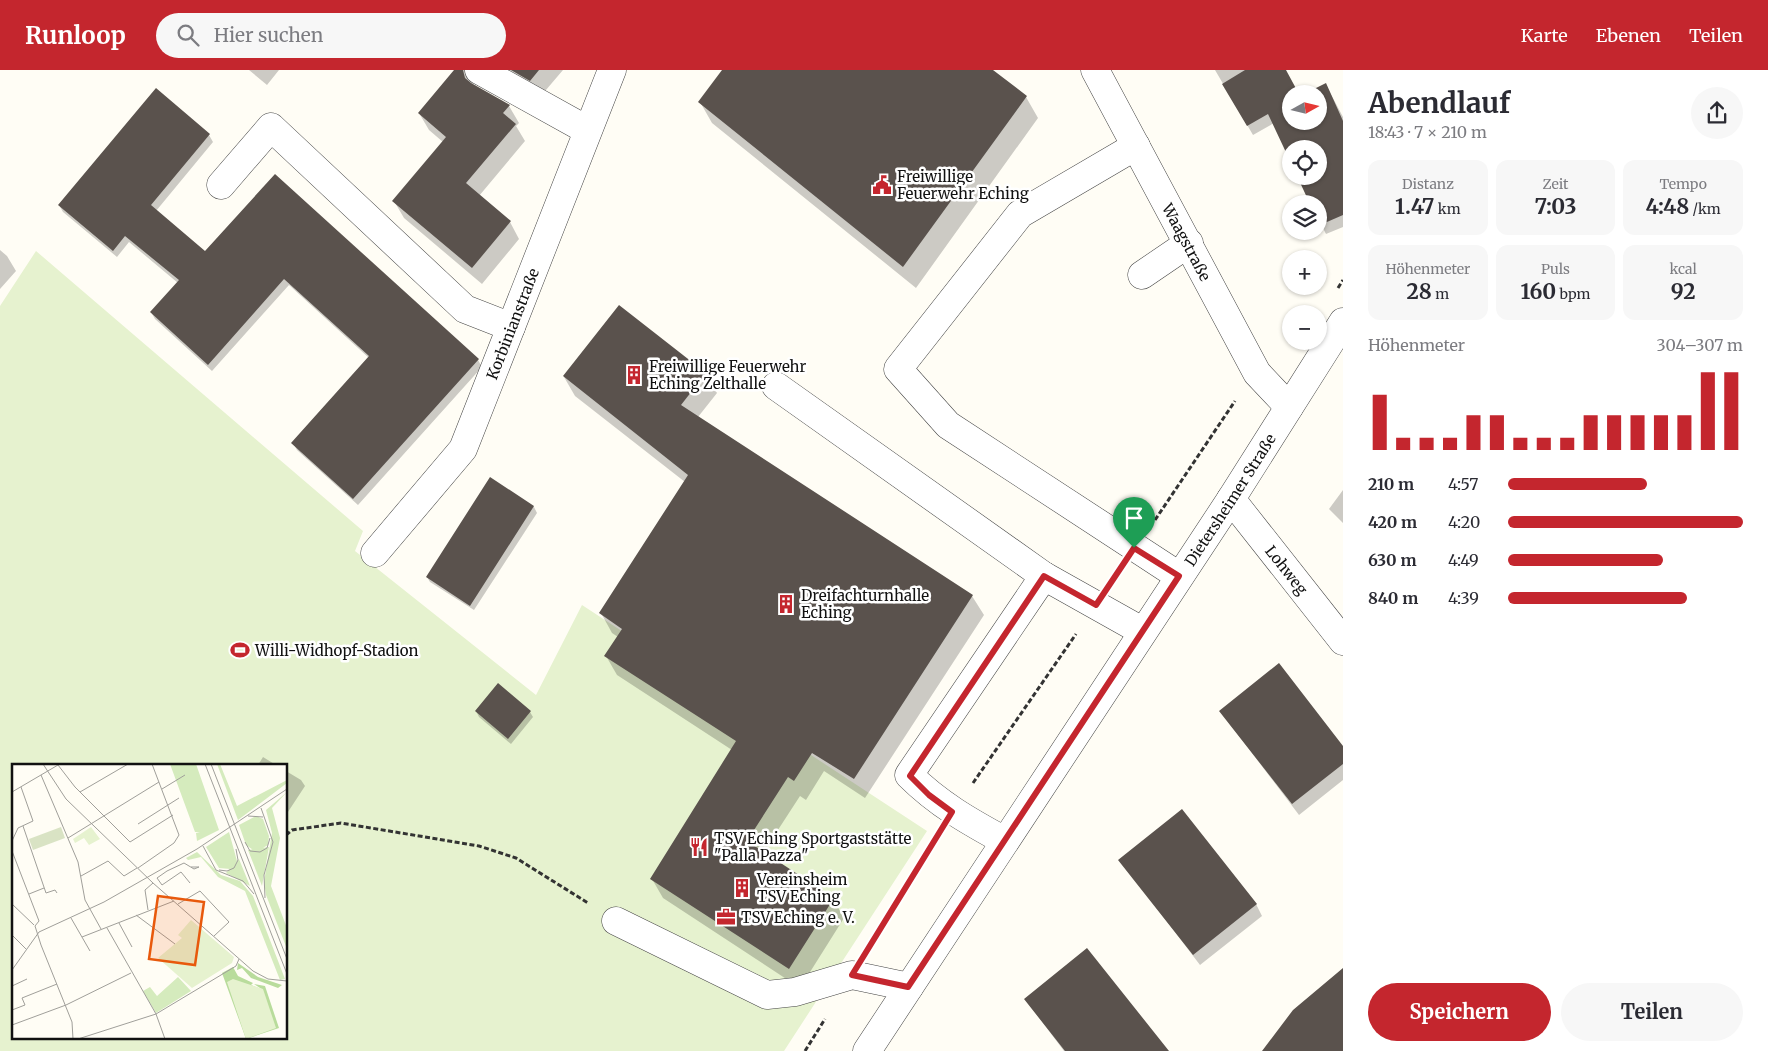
<!DOCTYPE html>
<html lang="de">
<head>
<meta charset="utf-8">
<style>
  body { margin:0; font-family:Merriweather,serif; background:#f7f7f7; color:#2b2b33; height:100vh; display:flex; flex-direction:column; font-size:19px; white-space:nowrap }
  * { box-sizing:border-box; margin:0 }
  p { font-size:16px; color:#7c7c81 }
  .icon { flex:none; width:28px; height:28px; fill:none; stroke:currentColor; stroke-width:2; stroke-linecap:round; stroke-linejoin:round }
  .map { position:relative; flex:1; overflow:hidden }
  .panel { display:flex; flex-direction:column; background:#fff; width:425px }
  .panel>* { flex:none }
  .needle { width:32px; rotate:82deg }
  .tools { position:absolute; left:1282px; top:15px; display:grid; gap:10px }
  .tools a { display:grid; place-items:center; width:45px; height:45px; border-radius:50%; background:#fff; box-shadow:0 1px 4px #0004; font-size:25px }
  .pin { position:absolute; display:grid; place-items:center; width:42px; height:42px; color:#fff; margin:-51px -21px; border-radius:50% 50% 50% 0; rotate:-45deg; box-shadow:0 0 5px #0007 }
  .pin .icon { rotate:45deg }
  .round { display:grid; place-items:center; flex:none; width:52px; height:52px; border-radius:26px; background:#f7f7f7 }
  .summary { display:flex; align-items:center; justify-content:space-between; height:85px; padding:0 25px }
  h1 { font-size:28px; font-weight:700; line-height:38px }
  .metrics { display:grid; grid-template-columns:repeat(3,1fr); gap:8px; height:85px; padding:5px 25px }
  .metrics div { display:grid; align-content:center; border-radius:12px; background:#f7f7f7; text-align:center }
  .metrics b { font-size:21px; font-weight:700 }
  .metrics small { font-size:14px; font-weight:400 }
  .metrics p { font-size:14px }
  .chart { height:140px; padding:10px 25px }
  .chart p { display:flex; justify-content:space-between }
  .chart svg { width:100%; height:90px; margin-top:5px; stroke:#c4262e; stroke-width:6 }
  .button { display:flex; gap:10px; margin-top:auto; padding:10px 25px }
  .button a { flex:1; height:58px; border-radius:30px; background:#c4262e; color:#fff; font-size:20px; font-weight:700; line-height:58px; text-align:center }
  .button a+a { background:#f7f7f7; color:#2b2b33 }
  ul { padding:0 25px; list-style:none; font-size:16px }
  li { display:grid; grid-template-columns:80px 60px 1fr; align-items:center; height:38px }
  li i { height:12px; border-radius:6px; background:#c4262e }
  header { display:flex; align-items:center; gap:30px; box-sizing:border-box; height:70px; padding:0 25px; background:#c4262e; color:#fff }
  header strong { font-size:24px }
  nav { display:flex; gap:28px; margin-inline-start:auto; font-size:18px }
  .search { width:350px; height:45px; background:#f7f7f7; display:flex; align-items:center; gap:12px; box-sizing:border-box; padding:0 18px; border-radius:28px; color:#7c7c81; font-size:19px }
  main { display:flex; flex:1; min-height:0 }
  .map>svg:first-child { display:block }
  .pitch { fill:#e6f2cf; fill-rule:evenodd }
  .shadow { fill:#0003 }
  .building { fill:#5a524d }
  .lines { fill:none; stroke-linecap:round; stroke-linejoin:round }
  .minor-casing { stroke:#444; stroke-width:29 }
  .path { stroke:#333; stroke-width:3; stroke-dasharray:5 2.5; stroke-linecap:butt }
  .minor { stroke:#fff; stroke-width:28 }
  .route-casing { stroke:#fff; stroke-width:10 }
  .route { stroke:#c4262e; stroke-width:6 }
  .labels { text-anchor:middle; dominant-baseline:central; stroke-width:5; stroke-linejoin:round; paint-order:stroke }
  .poi-label { font-size:15px; fill:#111; stroke:#fff; text-anchor:start }
  .street-label { font-size:15px; fill:#111; stroke:#fff }
  .inset-road { fill:none; stroke:#a09f9a; stroke-width:1 }
  .view { fill:#e8590c; fill-opacity:0.15; stroke:#e8590c; stroke-width:2.5 }
  .inset-edge { fill:none; stroke:#111; stroke-width:2.5 }
</style>
</head>
<body>
<header>
<strong>Runloop</strong>
<div class="search"><svg class="icon" aria-label="search" viewBox="0 0 24 24"><circle cx="10" cy="10" r="6"/><path d="M15 15l6 6"/></svg>Hier suchen</div>
<nav><a>Karte</a><a>Ebenen</a><a>Teilen</a></nav>
</header>
<main>
<div class="map">
<svg width="1343" height="981" viewBox="0 0 1343 981">
  <rect width="100%" height="100%" fill="#fffdf5"/>
  <path class="pitch" d="M 36,181 L 363,461 L 355,481 L 536,625 L 582,535 L 927,761 L 784,981 L 0,981 L 0,236 ZM 14,695 L 286,695 L 286,967 L 14,967 Z"/>
  <path class="shadow" d="M 249,0 L 279,0 L 267,15 Z
    M 456,0 L 563,0 L 540,27 L 474,10 L 473,14 L 509,36 L 519,53 L 516,56 L 525,71 L 479,126 L 510,152 L 519,169 L 482,214 L 404,148 L 394,131 L 443,72 L 429,60 L 419,43 Z
    M 724,0 L 990,0 L 1026,27 L 1038,48 L 916,218 L 712,53 L 700,32 Z
    M 1215,0 L 1284,0 L 1291,24 L 1291,51 L 1319,51 L 1319,24 L 1326,15 L 1343,47 L 1343,157 L 1326,164 L 1319,150 L 1319,79 L 1291,79 L 1291,90 L 1274,53 L 1253,65 Z
    M 209,65 L 213,72 L 156,141 L 205,183 L 275,106 L 478,290 L 482,297 L 358,435 L 297,380 L 293,373 L 369,288 L 289,215 L 212,301 L 155,249 L 151,242 L 178,213 L 129,172 L 117,187 L 63,142 L 59,135 Z
    M 0,180 L 7,186 L 16,201 L 0,219 Z
    M 705,304 L 717,323 L 698,347 L 972,526 L 984,545 L 865,728 L 824,701 L 806,730 L 800,726 L 763,783 L 833,829 L 844,848 L 800,918 L 663,828 L 652,809 L 732,680 L 617,605 L 606,586 L 618,567 L 612,563 L 601,543 L 685,412 L 575,326 L 564,307 Z
    M 490,409 L 534,437 L 537,443 L 474,540 L 430,512 L 427,507 Z
    M 1343,420 L 1343,453 L 1329,439 Z
    M 476,641 L 530,642 L 533,647 L 511,674 L 479,647 Z
    M 1220,641 L 1343,678 L 1343,710 L 1299,745 Z
    M 263,687 L 276,695 L 258,695 Z
    M 286,701 L 301,710 L 305,716 L 286,745 Z
    M 1120,790 L 1256,834 L 1262,846 L 1200,895 Z
    M 1025,929 L 1166,981 L 1064,981 Z"/>
  <path class="building" d="M 454,0 L 463,0 L 465,8 L 471,13 L 510,35 L 503,43 L 516,54 L 466,113 L 511,151 L 472,198 L 392,131 L 446,67 L 418,43 Z
    M 511,0 L 539,0 L 530,11 Z
    M 722,0 L 993,0 L 1027,26 L 903,197 L 698,32 Z
    M 1245,0 L 1286,0 L 1299,24 L 1291,24 L 1291,51 L 1319,51 L 1319,24 L 1304,24 L 1326,13 L 1343,51 L 1343,145 L 1320,155 L 1319,134 L 1310,134 L 1297,106 L 1319,106 L 1319,79 L 1291,79 L 1291,93 L 1268,44 L 1247,56 L 1222,14 Z
    M 156,18 L 210,64 L 151,135 L 205,181 L 275,104 L 479,289 L 353,429 L 291,373 L 369,286 L 284,209 L 208,295 L 150,242 L 179,210 L 125,166 L 113,181 L 58,135 Z
    M 619,235 L 706,303 L 681,335 L 973,525 L 854,709 L 812,683 L 794,711 L 788,707 L 747,771 L 834,828 L 789,899 L 650,809 L 736,671 L 604,586 L 622,559 L 599,543 L 688,405 L 563,306 Z
    M 490,407 L 534,436 L 470,536 L 426,507 Z
    M 1279,593 L 1343,676 L 1343,694 L 1292,734 L 1219,641 Z
    M 498,613 L 531,641 L 508,669 L 475,641 Z
    M 1182,739 L 1257,834 L 1193,885 L 1118,790 Z
    M 1087,878 L 1169,981 L 1065,981 L 1024,929 Z
    M 1343,898 L 1343,981 L 1262,981 L 1293,940 Z"/>
  <g class="lines">
    <g class="minor-casing">
      <g id="minor">
        <path d="M 479,0 L 587,60"/>
        <path id="s1" d="M 1095,0 L 1257,303 L 1289,337"/>
        <path d="M 1136,76 L 1020,144 L 898,299 L 948,355 L 1179,506"/>
        <path d="M 221,115 L 271,57 L 465,239 L 511,257"/>
        <path d="M 1142,205 L 1189,173"/>
        <path d="M 776,316 L 1044,506"/>
        <path id="s2" d="M 1231,429 L 1343,571"/>
        <path id="s3" d="M 375,483 L 463,379 L 612,0"/>
        <path d="M 1005,771 C 970,752 938,734 909,705 L 1044,506 L 1142,561"/>
        <path d="M 616,851 L 767,925 L 795,922 L 852,905 L 909,917"/>
        <path id="s4" d="M 867,981 L 1231,429 L 1343,252"/>
      </g>
    </g>
    <path class="path" d="M 1338,218 L 1343,210
      M 1155,450 L 1235,331
      M 973,713 L 1076,564
      M 286,765 L 292,760 L 341,753 L 479,776 L 516,788 L 588,833
      M 871,874 L 935,771
      M 805,981 L 825,949"/>
    <use href="#minor" class="minor"/>
  </g>
  <g class="lines">
    <g class="route-casing">
      <path id="route" d="M 1134,478 L 1179,506 L 908,917 L 852,905 L 952,742 L 929,725 L 910,706 L 1044,506 L 1096,535 Z"/>
    </g>
    <use href="#route" class="route"/>
  </g>
  <defs>
    <g id="civic-bare" transform="scale(1.5)"><path d="M-.6-6.5H3V-4.5H.6V-3L4-1V1h2V6H-6V1h2V-1L-.6-3ZM-1.2 2.5V6h2.4V2.5Z" fill="#c4262e" stroke="#fff" stroke-width="2.5" paint-order="stroke"/></g>
    <g id="building-bare" transform="scale(1.5)"><path d="M-4-6H4V6H1V3H-1V6H-4ZM-2.5-4.3h1.7v1.8h-1.7ZM.8-4.3h1.7v1.8H.8ZM-2.5-1h1.7V.8h-1.7ZM.8-1h1.7V.8H.8Z" fill="#c4262e" stroke="#fff" stroke-width="2.5" paint-order="stroke"/></g>
    <g id="stadium-bare" transform="scale(1.5)"><path d="M0-5a6.5 5 0 1 0 0 10a6.5 5 0 1 0 0-10ZM-3.5-1.8h7v3.6h-7Z" fill="#c4262e" stroke="#fff" stroke-width="2.5" paint-order="stroke"/></g>
    <g id="restaurant-bare" transform="scale(1.5)"><path d="M-5-6h1v4h1v-4h1v4h1v-4h1v5L-1.5 .5V6h-2V.5L-5-1ZM5-6V6H3V1.5H1.5Q1.5-4 5-6Z" fill="#c4262e" stroke="#fff" stroke-width="2.5" paint-order="stroke"/></g>
    <g id="office-bare" transform="scale(1.5)"><path d="M-6-3h4V-5.5h4V-3h4V5H-6ZM-1-4.5V-3h2v-1.5ZM-6 0V1H6V0Z" fill="#c4262e" stroke="#fff" stroke-width="2.5" paint-order="stroke"/></g>
  </defs>
  <g fill-rule="evenodd">
    <use href="#civic-bare" x="882" y="115"/>
    <use href="#building-bare" x="634" y="305"/>
    <use href="#building-bare" x="786" y="534"/>
    <use href="#stadium-bare" x="240" y="580"/>
    <use href="#restaurant-bare" x="699" y="777"/>
    <use href="#building-bare" x="742" y="818"/>
    <use href="#office-bare" x="726" y="847"/>
  </g>
  <g class="labels">
    <g class="poi-label">
      <text x="897" y="106">Freiwillige<tspan x="897" dy="17">Feuerwehr Eching</tspan></text>
      <text x="649" y="296">Freiwillige Feuerwehr<tspan x="649" dy="17">Eching Zelthalle</tspan></text>
      <text x="801" y="525">Dreifachturnhalle<tspan x="801" dy="17">Eching</tspan></text>
      <text x="255" y="580">Willi-Widhopf-Stadion</text>
      <text x="714" y="768">TSV Eching Sportgaststätte<tspan x="714" dy="17">"Palla Pazza"</tspan></text>
      <text x="757" y="809">Vereinsheim<tspan x="757" dy="17">TSV Eching</tspan></text>
      <text x="741" y="847">TSV Eching e. V.</text>
    </g>
    <g class="street-label">
      <text stroke="none"><textPath href="#s1" startOffset="195">Waagstraße</textPath></text>
      <text stroke="none"><textPath href="#s3" startOffset="271">Korbinianstraße</textPath></text>
      <text stroke="none"><textPath href="#s4" startOffset="660">Dietersheimer Straße</textPath></text>
      <text stroke="none"><textPath href="#s2" startOffset="90">Lohweg</textPath></text>
    </g>
  </g>
  <g transform="translate(12 694)">
    <rect width="275" height="275" fill="#fffdf5"/>
    <path d="M 158,0 L 184,0 L 207,66 L 185,77 L 184,69 L 188,68 L 183,68 ZM 205,0 L 208,0 L 225,42 L 275,16 L 275,19 L 226,56 ZM 275,28 L 260,44 L 268,74 L 259,122 L 275,164 L 275,185 L 254,131 L 252,118 L 260,69 L 254,46 ZM 244,52 L 251,55 L 257,72 L 256,81 L 244,88 L 234,81 L 227,61 ZM 217,68 L 225,97 L 218,105 L 207,104 L 194,83 ZM 257,83 L 250,122 L 236,86 ZM 185,88 L 209,111 L 228,117 L 241,132 L 273,215 L 268,216 L 233,127 L 206,113 L 189,93 L 176,96 L 174,94 ZM 227,95 L 238,122 L 214,109 ZM 166,213 L 179,227 L 144,249 L 131,227 L 138,223 L 145,232 Z" fill="#d5ebbd"/>
    <path d="M 226,199 L 246,213 L 270,221 L 266,224 L 239,214 L 230,204 L 225,206 ZM 221,203 L 226,212 L 241,219 L 239,221 L 251,226 L 242,220 L 253,222 L 267,264 L 234,275 L 210,209 Z" fill="#b9dc9c"/>
    <path d="M 49,63 L 53,74 L 21,86 L 17,75 Z" fill="#d9e3c4"/>
    <path d="M 79,63 L 88,75 L 77,81 L 72,74 L 63,79 L 61,75 ZM 179,156 L 222,193 L 220,199 L 180,224 L 146,194 L 170,174 L 166,171 ZM 221,215 L 251,225 L 264,264 L 234,275 L 215,218 Z" fill="#e6f2cf"/>
    <path class="inset-road" d="M 31,0 L 54,35 L 141,119 L 241,207 L 256,215 L 275,217M 193,0 L 275,210M 199,0 L 275,195M 46,1 L 63,23 L 118,78 L 161,51M 29,11 L 66,98 L 73,136 L 89,165M 150,25 L 173,11M 0,28 L 46,1M 68,28 L 116,0M 249,44 L 261,78 L 252,111 L 253,134M 236,52 L 251,53M 126,60 L 167,34M 11,62 L 34,129 L 43,126 L 45,129M 56,74 L 147,18M 0,77 L 6,64 L 21,57 L 9,23M 233,78 L 238,87 L 248,88 L 255,84 L 258,74M 191,82 L 204,106 L 231,117 L 242,130M 0,87 L 27,157 L 23,162 L 29,181 L 60,258 L 61,275M 126,104 L 162,79 L 167,71 L 140,0M 207,106 L 215,107 L 222,104 L 226,96 L 224,85M 69,112 L 96,97 L 112,112 L 125,104M 150,121 L 145,114 L 155,107 L 172,99 L 182,105 L 187,103 L 179,103M 150,121 L 169,108 L 178,119M 17,130 L 32,124M 0,140 L 22,161M 166,140 L 188,127 L 217,158 L 202,172M 136,146 L 133,126 L 141,119M 124,151 L 163,180M 59,154 L 78,187M 107,159 L 120,183M 95,164 L 144,250 L 153,275M 0,171 L 14,185M 70,173 L 162,137M 0,206 L 27,168 L 92,138 L 185,85 L 275,25M 0,222 L 15,215M 0,246 L 13,241 L 10,234 L 45,220M 0,261 L 54,241 L 119,209M 66,275 L 144,250 L 224,202 L 227,195"/>
    <path class="view" d="M 146,132 L 192,138 L 183,201 L 137,195 Z"/>
    <rect width="275" height="275" class="inset-edge"/>
  </g>
</svg>
<div class="tools">
<a><svg class="needle" viewBox="-14 -14 28 28"><path d="M0-13l5 13h-10z" fill="#e53935"/><path d="M0 13l5-13h-10z" fill="#7c7c81"/></svg></a>
<a><svg class="icon" aria-label="locate" viewBox="0 0 24 24"><circle cx="12" cy="12" r="6"/><path d="M12 2v4M12 18v4M2 12h4M18 12h4"/></svg></a>
<a><svg class="icon" aria-label="layers" viewBox="0 0 24 24"><path d="M12 4l9 5-9 5-9-5zM3 14l9 5 9-5"/></svg></a>
<a>+</a>
<a>−</a>
</div>
<div class="pin" style="left:1134px;top:478px;background:#1e9e55"><svg class="icon" aria-label="arrive" viewBox="0 0 24 24"><path d="M6 21V4h12l-3 4 3 4H6"/></svg></div>
</div>
<section class="panel">
<div class="summary"><div><h1>Abendlauf</h1><p>18:43 · 7 × 210 m</p></div><a class="round"><svg class="icon" aria-label="share" viewBox="0 0 24 24"><path d="M12 15V3M7 8l5-5 5 5M5 13v7h14v-7"/></svg></a></div>
<div class="metrics">
<div><p>Distanz</p><b>1.47<small> km</small></b></div>
<div><p>Zeit</p><b>7:03</b></div>
<div><p>Tempo</p><b>4:48<small> /km</small></b></div>
</div>
<div class="metrics">
<div><p>Höhenmeter</p><b>28<small> m</small></b></div>
<div><p>Puls</p><b>160<small> bpm</small></b></div>
<div><p>kcal</p><b>92</b></div>
</div>
<div class="chart"><p><span>Höhenmeter</span>304–307 m</p>
<svg viewBox="0 0 160 44" preserveAspectRatio="none"><path d="M5 44V17M15 44V38M25 44V38M35 44V38M45 44V27M55 44V27M65 44V38M75 44V38M85 44V38M95 44V27M105 44V27M115 44V27M125 44V27M135 44V27M145 44V6M155 44V6"/></svg>
</div>
<ul>
<li><b>210 m</b>4:57<i style="width:59%"></i></li>
<li><b>420 m</b>4:20<i style="width:100%"></i></li>
<li><b>630 m</b>4:49<i style="width:66%"></i></li>
<li><b>840 m</b>4:39<i style="width:76%"></i></li>
</ul>
<div class="button"><a>Speichern</a><a>Teilen</a></div>
</section>
</main>
</body>
</html>
